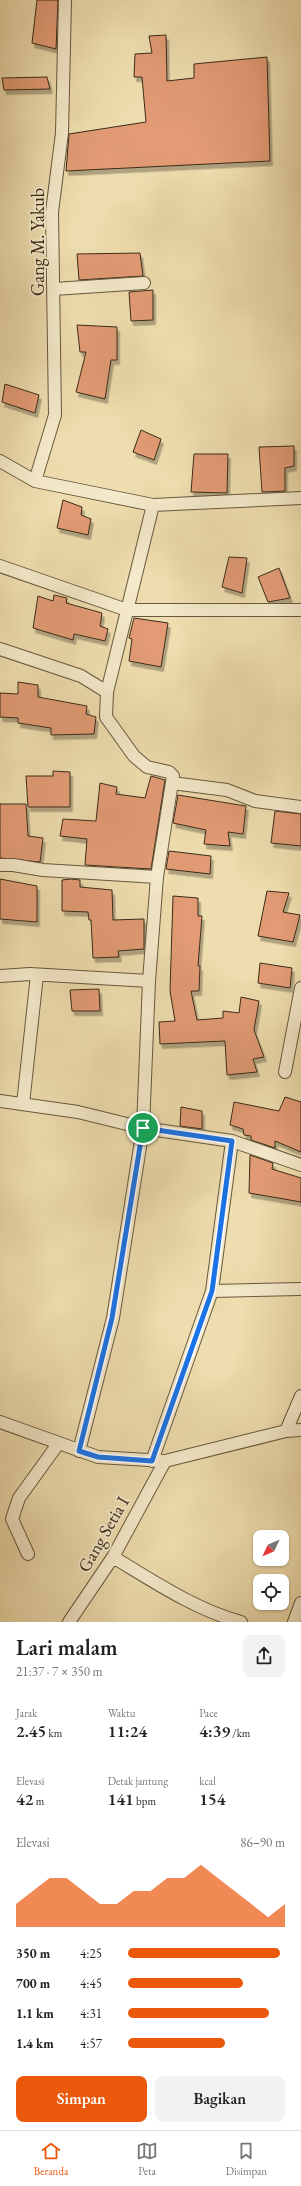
<!DOCTYPE html>
<html lang="id">
<head>
<meta charset="utf-8">
<style>
  body { margin:0; font-family:"EB Garamond",serif; background:#f2f2f2; color:#222; height:100vh; display:flex; flex-direction:column; font-size:15px; white-space:nowrap }
  * { box-sizing:border-box; margin:0 }
  p { font-size:13px; color:#767676 }
  .icon { flex:none; width:22px; height:22px; fill:none; stroke:currentColor; stroke-width:2; stroke-linecap:round; stroke-linejoin:round }
  .map { position:relative; height:1622px; overflow:hidden }
  .panel { display:flex; flex-direction:column; background:#fff; flex:1 }
  .panel>* { flex:none }
  .needle { width:26px; rotate:226deg }
  .controls { position:absolute; left:253px; top:1530px; display:grid; gap:8px }
  .controls a { display:grid; place-items:center; width:36px; height:36px; border-radius:8px; background:#fff; box-shadow:0 1px 3px #0004; font-size:20px }
  .pin { position:absolute; display:grid; place-items:center; width:34px; height:34px; color:#fff; margin:-17px; border:2px solid #fff; border-radius:50%; box-shadow:0 1px 4px #0007 }
  .round { display:grid; place-items:center; flex:none; width:42px; height:42px; border-radius:8px; background:#f2f2f2 }
  .head { display:flex; align-items:center; justify-content:space-between; height:68px; padding:0 16px }
  h1 { font-size:22px; font-weight:600; line-height:30px }
  .stats { display:grid; grid-template-columns:repeat(3,1fr); gap:6px; height:68px; padding:4px 16px }
  .stats div { display:grid; align-content:center }
  .stats b { font-size:17px; font-weight:600 }
  .stats small { font-size:11px; font-weight:400 }
  .stats p { font-size:11px }
  .chart { height:112px; padding:8px 16px }
  .chart p { display:flex; justify-content:space-between }
  .chart svg { width:100%; height:72px; margin-top:4px; fill:#ea580c; opacity:.7 }
  .primary-button { display:flex; gap:8px; margin-top:auto; padding:8px 16px }
  .primary-button a { flex:1; height:46px; border-radius:8px; background:#ea580c; color:#fff; font-size:16px; font-weight:600; line-height:46px; text-align:center }
  .primary-button a+a { background:#f2f2f2; color:#222 }
  ul { padding:0 16px; list-style:none; font-size:13px }
  li { display:grid; grid-template-columns:64px 48px 1fr; align-items:center; height:30px }
  li i { height:10px; border-radius:5px; background:#ea580c }
  .dock { display:flex; justify-content:space-around; align-items:center; height:56px; border-top:1px solid #e0e0e0; background:#fff; font-size:11px; color:#767676 }
  .dock a { display:grid; justify-items:center; gap:2px }
  .dock .active { color:#ea580c }
  .map>svg:first-child { display:block }
  .building { fill:#e29b74; stroke:#3a2b18; filter:url(#shadow) }
  .lines { fill:none; stroke-linecap:round; stroke-linejoin:round }
  .street-casing { stroke:#67583e; stroke-width:14 }
  .street { stroke:#f4e9ca; stroke-width:12 }
  .route-casing { stroke:#fff; stroke-width:8 }
  .route { stroke:#1a73e8; stroke-width:5 }
  .labels { text-anchor:middle; dominant-baseline:central; stroke-width:4; stroke-linejoin:round; paint-order:stroke }
  .street-label { font-size:18px; fill:#3a2b18; stroke:#f4e9ca }
</style>
</head>
<body>
<div class="map">
<svg width="301" height="1622" viewBox="0 0 301 1622">
  <defs>
    <filter id="shadow"><feDropShadow dx="2.5" dy="4.5" stdDeviation="0" flood-color="#0004"/></filter>
  </defs>
  <rect width="100%" height="100%" fill="#eeddae"/>
  <filter id="stains"><feTurbulence type="fractalNoise" baseFrequency=".005" numOctaves="4"/><feColorMatrix values="0 0 0 0 .2 0 0 0 0 .09 0 0 0 0 .02 0 0 0 .5 -.17"/></filter>
  <radialGradient id="worn" r=".72"><stop offset=".6" stop-color="#630" stop-opacity="0"/><stop offset="1" stop-color="#630" stop-opacity=".3"/></radialGradient>
  <path class="building" d="M 37,0 L 58,0 L 56,49 L 32,43 Z
    M 166,35 L 167,81 L 194,78 L 194,64 L 267,57 L 270,161 L 66,171 L 69,134 L 146,122 L 142,77 L 134,77 L 135,54 L 152,53 L 149,36 Z
    M 47,77 L 50,89 L 4,90 L 2,78 Z
    M 140,253 L 143,276 L 79,280 L 77,254 Z
    M 153,290 L 153,320 L 131,321 L 129,292 Z
    M 77,325 L 117,327 L 117,360 L 111,360 L 105,399 L 76,392 L 86,352 L 80,352 Z
    M 5,384 L 39,395 L 35,413 L 2,402 Z
    M 141,430 L 161,439 L 154,460 L 133,452 Z
    M 294,446 L 294,466 L 285,468 L 285,491 L 262,492 L 259,447 Z
    M 194,454 L 228,454 L 227,493 L 191,492 Z
    M 63,500 L 82,507 L 81,515 L 91,519 L 88,535 L 57,528 Z
    M 229,557 L 247,558 L 242,593 L 222,587 Z
    M 279,568 L 290,598 L 268,602 L 258,577 Z
    M 54,595 L 67,598 L 66,603 L 102,613 L 100,626 L 108,629 L 105,641 L 74,634 L 73,640 L 33,628 L 38,596 L 53,601 Z
    M 134,618 L 168,623 L 161,667 L 129,661 L 132,639 L 129,638 Z
    M 18,682 L 38,685 L 38,697 L 87,706 L 86,714 L 96,717 L 94,734 L 51,735 L 51,728 L 18,723 L 18,718 L 0,717 L 0,693 L 18,694 Z
    M 53,771 L 70,772 L 70,807 L 28,807 L 26,776 L 53,776 Z
    M 151,776 L 165,780 L 151,869 L 85,865 L 87,839 L 60,836 L 63,819 L 96,821 L 100,783 L 117,787 L 116,794 L 145,798 Z
    M 178,795 L 246,806 L 243,834 L 228,832 L 230,846 L 204,844 L 206,830 L 173,823 Z
    M 0,804 L 26,804 L 28,836 L 43,838 L 40,862 L 0,858 Z
    M 275,811 L 301,814 L 301,846 L 271,843 Z
    M 169,851 L 211,856 L 210,874 L 166,869 Z
    M 0,879 L 37,886 L 37,922 L 0,919 Z
    M 71,879 L 80,880 L 80,887 L 112,890 L 113,920 L 144,919 L 144,949 L 118,951 L 119,957 L 93,958 L 91,920 L 89,920 L 88,912 L 62,911 L 62,880 Z
    M 267,891 L 289,893 L 283,912 L 300,915 L 293,942 L 258,936 Z
    M 173,896 L 198,898 L 198,916 L 202,916 L 198,966 L 200,966 L 199,991 L 191,991 L 197,1020 L 223,1018 L 223,1011 L 239,1013 L 241,997 L 259,1001 L 254,1030 L 264,1057 L 253,1059 L 257,1072 L 227,1075 L 225,1041 L 160,1044 L 159,1022 L 175,1021 L 170,991 Z
    M 260,963 L 292,968 L 290,988 L 258,983 Z
    M 99,989 L 100,1011 L 72,1011 L 70,990 Z
    M 285,1097 L 301,1102 L 301,1152 L 275,1141 L 275,1148 L 251,1140 L 251,1136 L 244,1135 L 243,1129 L 230,1125 L 234,1102 L 279,1111 Z
    M 181,1107 L 202,1111 L 202,1129 L 180,1126 Z
    M 250,1155 L 273,1163 L 272,1169 L 301,1178 L 301,1202 L 249,1193 Z"/>
  <g class="lines">
    <g class="street-casing">
      <path id="street" d="M 54,289 L 144,283
        M 0,461 L 35,481 L 153,505 L 301,498
        M 35,481 L 55,415 L 52,212 L 62,133 L 65,0
        M 0,566 L 127,610 L 301,610
        M 0,649 L 81,676 L 107,692
        M 172,783 L 227,790 L 255,801 L 301,807
        M 0,865 L 13,865 L 43,870 L 157,877
        M 0,976 L 30,974 L 149,981
        M 285,1072 L 301,988
        M 0,1101 L 78,1112 L 143,1128 L 232,1141 L 301,1165
        M 23,1104 L 37,975
        M 212,1291 L 301,1289
        M 0,1422 L 98,1457 L 165,1461 L 286,1431 L 301,1430
        M 286,1431 L 301,1396
        M 79,1451 L 113,1318 L 143,1128 L 149,981 L 157,877 L 173,776 L 169,772 L 147,767 L 134,756 L 106,717 L 107,692 L 153,505
        M 152,1461 L 212,1291 L 232,1141
        M 28,1554 L 12,1519 L 19,1498 L 58,1444
        M 113,1557 C 153,1581 196,1610 241,1622
        M 69,1622 L 113,1557 L 165,1461
        M 294,1622 L 301,1603"/>
    </g>
    <use href="#street" class="street"/>
  </g>
  <g class="lines">
    <g class="route-casing">
      <path id="route" d="M 143,1128 L 232,1141 L 212,1291 L 152,1461 L 98,1457 L 79,1451 L 112,1318 Z"/>
    </g>
    <use href="#route" class="route"/>
  </g>
  <g class="labels">
    <g class="street-label">
      <text transform="translate(37 242) rotate(-90)">Gang M. Yakub</text>
      <text transform="translate(103 1534) rotate(-60)">Gang Setia I</text>
    </g>
  </g>
  <rect width="100%" height="100%" filter="url(#stains)"/>
  <rect width="100%" height="100%" fill="url(#worn)"/>
</svg>
<div class="controls">
<a><svg class="needle" viewBox="-14 -14 28 28"><path d="M0-13l5 13h-10z" fill="#e53935"/><path d="M0 13l5-13h-10z" fill="#767676"/></svg></a>
<a><svg class="icon" aria-label="locate" viewBox="0 0 24 24"><circle cx="12" cy="12" r="6"/><path d="M12 2v4M12 18v4M2 12h4M18 12h4"/></svg></a>
</div>
<div class="pin" style="left:143px;top:1128px;background:#1e9e55"><svg class="icon" aria-label="arrive" viewBox="0 0 24 24"><path d="M6 21V4h12l-3 4 3 4H6"/></svg></div>
</div>
<section class="panel">
<div class="head"><div><h1>Lari malam</h1><p>21:37 · 7 × 350 m</p></div><a class="round"><svg class="icon" aria-label="share" viewBox="0 0 24 24"><path d="M12 15V3M7 8l5-5 5 5M5 13v7h14v-7"/></svg></a></div>
<div class="stats">
<div><p>Jarak</p><b>2.45<small> km</small></b></div>
<div><p>Waktu</p><b>11:24</b></div>
<div><p>Pace</p><b>4:39<small> /km</small></b></div>
</div>
<div class="stats">
<div><p>Elevasi</p><b>42<small> m</small></b></div>
<div><p>Detak jantung</p><b>141<small> bpm</small></b></div>
<div><p>kcal</p><b>154</b></div>
</div>
<div class="chart"><p><span>Elevasi</span>86–90 m</p>
<svg viewBox="0 0 160 44" preserveAspectRatio="none"><path d="M0 44V30L10 22L20 14L30 14L40 22L50 30L60 30L70 22L80 22L90 14L100 14L110 6L120 14L130 22L140 30L150 38L160 30V44z"/></svg>
</div>
<ul>
<li><b>350 m</b>4:25<i style="width:97%"></i></li>
<li><b>700 m</b>4:45<i style="width:73%"></i></li>
<li><b>1.1 km</b>4:31<i style="width:90%"></i></li>
<li><b>1.4 km</b>4:57<i style="width:62%"></i></li>
</ul>
<div class="primary-button"><a>Simpan</a><a>Bagikan</a></div>
</section>
<nav class="dock">
<a class="active"><svg class="icon" aria-label="home" viewBox="0 0 24 24"><path d="M3 11l9-7 9 7M6 9v11h12V9"/></svg>Beranda</a>
<a><svg class="icon" aria-label="map" viewBox="0 0 24 24"><path d="M3 6l6-2 6 2 6-2v14l-6 2-6-2-6 2zM9 4v14M15 6v14"/></svg>Peta</a>
<a><svg class="icon" aria-label="saved" viewBox="0 0 24 24"><path d="M7 4h10v16l-5-4-5 4z"/></svg>Disimpan</a>
</nav>
</body>
</html>
